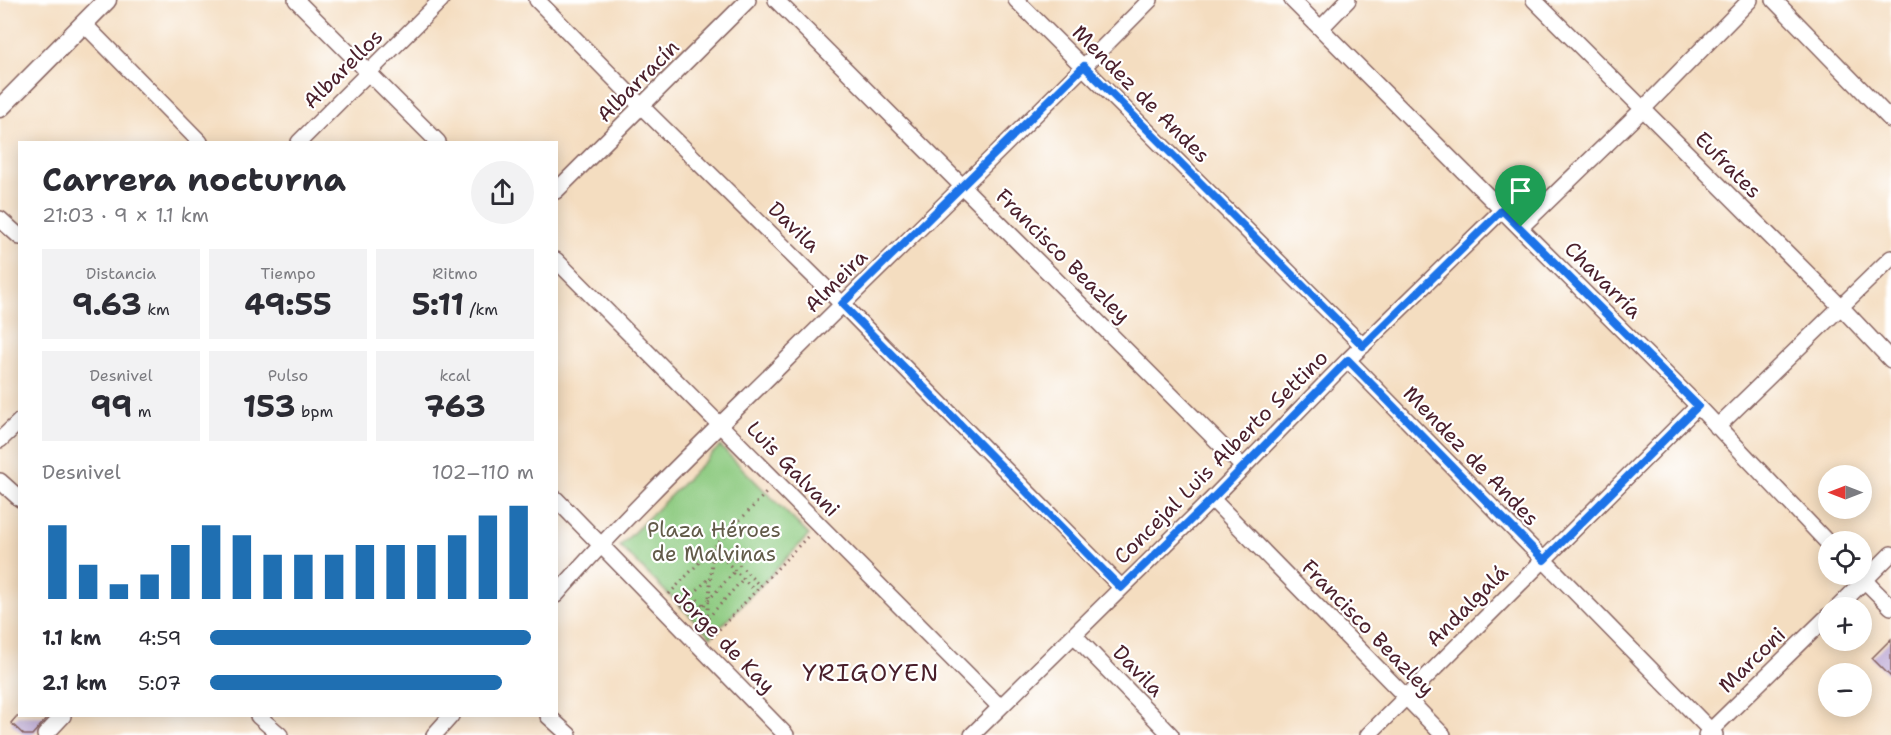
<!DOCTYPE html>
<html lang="es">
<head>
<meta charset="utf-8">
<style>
  body { margin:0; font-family:"Shantell Sans",sans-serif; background:#f2f2f3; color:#2b2b33; height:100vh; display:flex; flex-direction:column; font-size:22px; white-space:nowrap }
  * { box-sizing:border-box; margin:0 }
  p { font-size:20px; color:#7c7c81 }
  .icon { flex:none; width:33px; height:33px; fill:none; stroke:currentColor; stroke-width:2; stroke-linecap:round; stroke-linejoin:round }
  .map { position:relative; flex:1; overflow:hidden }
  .side { position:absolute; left:18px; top:141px; width:540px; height:576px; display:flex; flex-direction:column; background:#fff; border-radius:0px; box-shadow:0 3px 15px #0003 }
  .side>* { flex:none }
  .needle { width:39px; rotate:270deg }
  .tools { position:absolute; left:1818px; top:465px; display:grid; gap:12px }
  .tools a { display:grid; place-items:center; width:54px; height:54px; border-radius:50%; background:#fff; box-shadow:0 3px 15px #0003; font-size:30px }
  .pin { position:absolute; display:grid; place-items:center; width:51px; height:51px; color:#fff; margin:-62px -26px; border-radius:50% 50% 50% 0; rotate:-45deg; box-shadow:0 0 6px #0007 }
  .pin .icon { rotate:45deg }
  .round { display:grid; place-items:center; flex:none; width:63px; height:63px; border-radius:32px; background:#f2f2f3 }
  .headline { display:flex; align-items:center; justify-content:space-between; height:102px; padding:0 24px }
  h1 { font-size:33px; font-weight:700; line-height:45px }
  .stats { display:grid; grid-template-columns:repeat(3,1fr); gap:9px; height:102px; padding:6px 24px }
  .stats div { display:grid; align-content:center; border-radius:0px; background:#f2f2f3; text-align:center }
  .stats b { font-size:30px; font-weight:700 }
  .stats small { font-size:16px; font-weight:400 }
  .stats p { font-size:16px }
  .chart { height:168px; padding:12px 24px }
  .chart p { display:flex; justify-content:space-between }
  .chart svg { width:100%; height:108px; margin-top:6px; stroke:#1f6fb2; stroke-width:6 }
  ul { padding:0 24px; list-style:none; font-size:20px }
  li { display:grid; grid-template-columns:96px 72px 1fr; align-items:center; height:45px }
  li i { height:15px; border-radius:8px; background:#1f6fb2 }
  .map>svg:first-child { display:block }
  .green { fill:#8ecb81; stroke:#6c7556; stroke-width:1.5 }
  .building { fill:#bba7d4 }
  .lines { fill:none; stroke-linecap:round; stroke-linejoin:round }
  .minor-casing { stroke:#86625f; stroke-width:18 }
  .tertiary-casing { stroke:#86625f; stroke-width:21 }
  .path { stroke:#86625f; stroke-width:3; stroke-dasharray:1.5 4.5; stroke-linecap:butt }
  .minor { stroke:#fff; stroke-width:15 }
  .tertiary { stroke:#fff; stroke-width:18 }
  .route-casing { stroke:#fff; stroke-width:12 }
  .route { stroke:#1a73e8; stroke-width:8 }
  .labels { text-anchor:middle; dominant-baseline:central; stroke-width:4.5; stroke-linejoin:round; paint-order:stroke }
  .street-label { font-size:21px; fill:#4a1f2b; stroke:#fff }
  .park-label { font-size:21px; fill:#625b49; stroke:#fff }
  .quarter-label { font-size:24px; letter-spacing:1.5px; fill:#4a1f2b; stroke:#fff }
</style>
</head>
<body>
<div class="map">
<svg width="1891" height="735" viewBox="0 0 1891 735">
  <rect width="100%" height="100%" fill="#fff"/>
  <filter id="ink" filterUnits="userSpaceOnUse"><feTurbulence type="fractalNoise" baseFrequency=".0167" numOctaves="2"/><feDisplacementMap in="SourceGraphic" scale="12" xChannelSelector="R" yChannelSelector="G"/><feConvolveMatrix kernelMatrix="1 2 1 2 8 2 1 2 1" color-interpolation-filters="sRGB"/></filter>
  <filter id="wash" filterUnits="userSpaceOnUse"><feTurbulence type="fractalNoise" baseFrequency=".008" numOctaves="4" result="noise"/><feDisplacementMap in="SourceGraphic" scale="24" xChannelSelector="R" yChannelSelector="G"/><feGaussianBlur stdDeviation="1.35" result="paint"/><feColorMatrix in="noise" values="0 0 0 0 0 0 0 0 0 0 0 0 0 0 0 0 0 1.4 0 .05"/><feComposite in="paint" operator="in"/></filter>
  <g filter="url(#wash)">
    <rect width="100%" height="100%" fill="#f4ddc0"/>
    <path class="green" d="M 720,446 L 809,535 L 711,637 L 620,546 Z"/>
    <g id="blocks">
      <path class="building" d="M 1891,639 L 1891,677 L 1872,658 Z
        M 17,716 L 49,716 L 32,735 L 24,735 L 11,723 Z"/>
    </g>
  </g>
  <g filter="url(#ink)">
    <use href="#blocks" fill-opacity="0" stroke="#86625f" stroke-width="1.5"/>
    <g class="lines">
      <g class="minor-casing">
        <path id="minor" d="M 296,0 L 438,142
          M 537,0 L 642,107 L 842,304 L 1121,587
          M 776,0 L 1243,467
          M 1016,0 L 1363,346
          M 1292,0 L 1698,406 L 1828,543
          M 1534,0 L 1841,307 L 1891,360
          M 1774,0 L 1891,120
          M 84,24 L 200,142
          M 1321,28 L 1348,0
          M 299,142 L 441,0
          M 556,191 L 748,0
          M 0,219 L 20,237
          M 1521,227 L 1643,109 L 1750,0
          M 556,260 L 1000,707
          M 1348,360 L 1715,735
          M 1717,427 L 1891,258
          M 0,440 L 20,421
          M 0,481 L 20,499
          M 556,499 L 786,735
          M 1212,499 L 1443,735
          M 1858,574 L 1891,607
          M 556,595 C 628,513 707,438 785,361 C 906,241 1030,122 1150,0
          M 1837,608 L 1891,554
          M 1074,635 L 1171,735
          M 258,716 L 280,735
          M 548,716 L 569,735
          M 45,735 L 63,716
          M 434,735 L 451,716
          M 972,735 L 1212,499 L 1348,360 L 1502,210
          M 1368,735 L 1698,406
          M 1706,735 L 1828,616"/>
      </g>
      <g class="tertiary-casing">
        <path id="tertiary" d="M 0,108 L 107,0"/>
      </g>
      <path class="path" d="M 718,543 L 760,586
        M 713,548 L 755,591
        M 669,594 L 766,493
        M 693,595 L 703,605
        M 681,607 L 709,578
        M 692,618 L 735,571
        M 700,627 L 743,579
        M 706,633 L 713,550
        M 711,638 L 810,534"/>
      <use href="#minor" class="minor"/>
      <use href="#tertiary" class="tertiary"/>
    </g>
  </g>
  <g class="lines" filter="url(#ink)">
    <g class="route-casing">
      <path id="route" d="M 1084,66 L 1363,346 L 1502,210 L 1698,406 L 1544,560 L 1348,360 L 1212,499 L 1121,588 L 842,304 Z"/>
    </g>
    <use href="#route" class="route"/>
  </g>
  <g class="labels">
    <g class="street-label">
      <text transform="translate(343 69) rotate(-45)">Albarellos</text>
      <text transform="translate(638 81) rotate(-45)">Albarracín</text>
      <text transform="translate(1141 94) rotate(45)">Mendez de Andes</text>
      <text transform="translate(1728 165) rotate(45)">Eufrates</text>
      <text transform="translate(794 227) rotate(44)">Davila</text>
      <text transform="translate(1063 256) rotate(45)">Francisco Beazley</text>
      <text transform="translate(1603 280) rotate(45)">Chavarría</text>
      <text transform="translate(836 281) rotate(-45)">Almeira</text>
      <text transform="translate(1471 456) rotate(46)">Mendez de Andes</text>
      <text transform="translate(1221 457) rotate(-45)">Concejal Luis Alberto Settino</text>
      <text transform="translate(793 469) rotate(46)">Luis Galvani</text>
      <text transform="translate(1467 606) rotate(-45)">Andalgalá</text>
      <text transform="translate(1368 628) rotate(46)">Francisco Beazley</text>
      <text transform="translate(724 641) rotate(46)">Jorge de Kay</text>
      <text transform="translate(1752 660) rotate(-44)">Marconi</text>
      <text transform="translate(1138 671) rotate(46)">Davila</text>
    </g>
    <g class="park-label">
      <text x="714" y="530">Plaza Héroes<tspan x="714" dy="24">de Malvinas</tspan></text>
    </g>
    <g class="quarter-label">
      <text x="871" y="673">YRIGOYEN</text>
    </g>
  </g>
</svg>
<div class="tools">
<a><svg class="needle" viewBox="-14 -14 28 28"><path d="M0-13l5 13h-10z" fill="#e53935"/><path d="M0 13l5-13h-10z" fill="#7c7c81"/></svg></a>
<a><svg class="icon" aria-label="locate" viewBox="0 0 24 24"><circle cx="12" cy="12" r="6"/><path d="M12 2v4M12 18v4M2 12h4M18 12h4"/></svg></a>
<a>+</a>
<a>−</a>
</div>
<div class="pin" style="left:1521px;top:227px;background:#1e9e55"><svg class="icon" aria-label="arrive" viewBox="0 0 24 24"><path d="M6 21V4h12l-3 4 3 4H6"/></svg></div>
<section class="side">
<div class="headline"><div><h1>Carrera nocturna</h1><p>21:03 · 9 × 1.1 km</p></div><a class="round"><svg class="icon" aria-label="share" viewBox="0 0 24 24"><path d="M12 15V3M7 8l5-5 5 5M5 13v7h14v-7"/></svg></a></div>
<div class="stats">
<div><p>Distancia</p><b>9.63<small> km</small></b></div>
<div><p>Tiempo</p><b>49:55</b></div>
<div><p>Ritmo</p><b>5:11<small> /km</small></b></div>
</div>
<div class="stats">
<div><p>Desnivel</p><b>99<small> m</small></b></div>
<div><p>Pulso</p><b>153<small> bpm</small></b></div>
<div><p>kcal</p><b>763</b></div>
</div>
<div class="chart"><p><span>Desnivel</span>102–110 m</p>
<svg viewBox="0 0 160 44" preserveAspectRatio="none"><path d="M5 44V14M15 44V30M25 44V38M35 44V34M45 44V22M55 44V14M65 44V18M75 44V26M85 44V26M95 44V26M105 44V22M115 44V22M125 44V22M135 44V18M145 44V10M155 44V6"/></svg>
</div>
<ul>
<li><b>1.1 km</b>4:59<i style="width:99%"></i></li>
<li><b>2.1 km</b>5:07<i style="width:90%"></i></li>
</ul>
</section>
</div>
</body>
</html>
